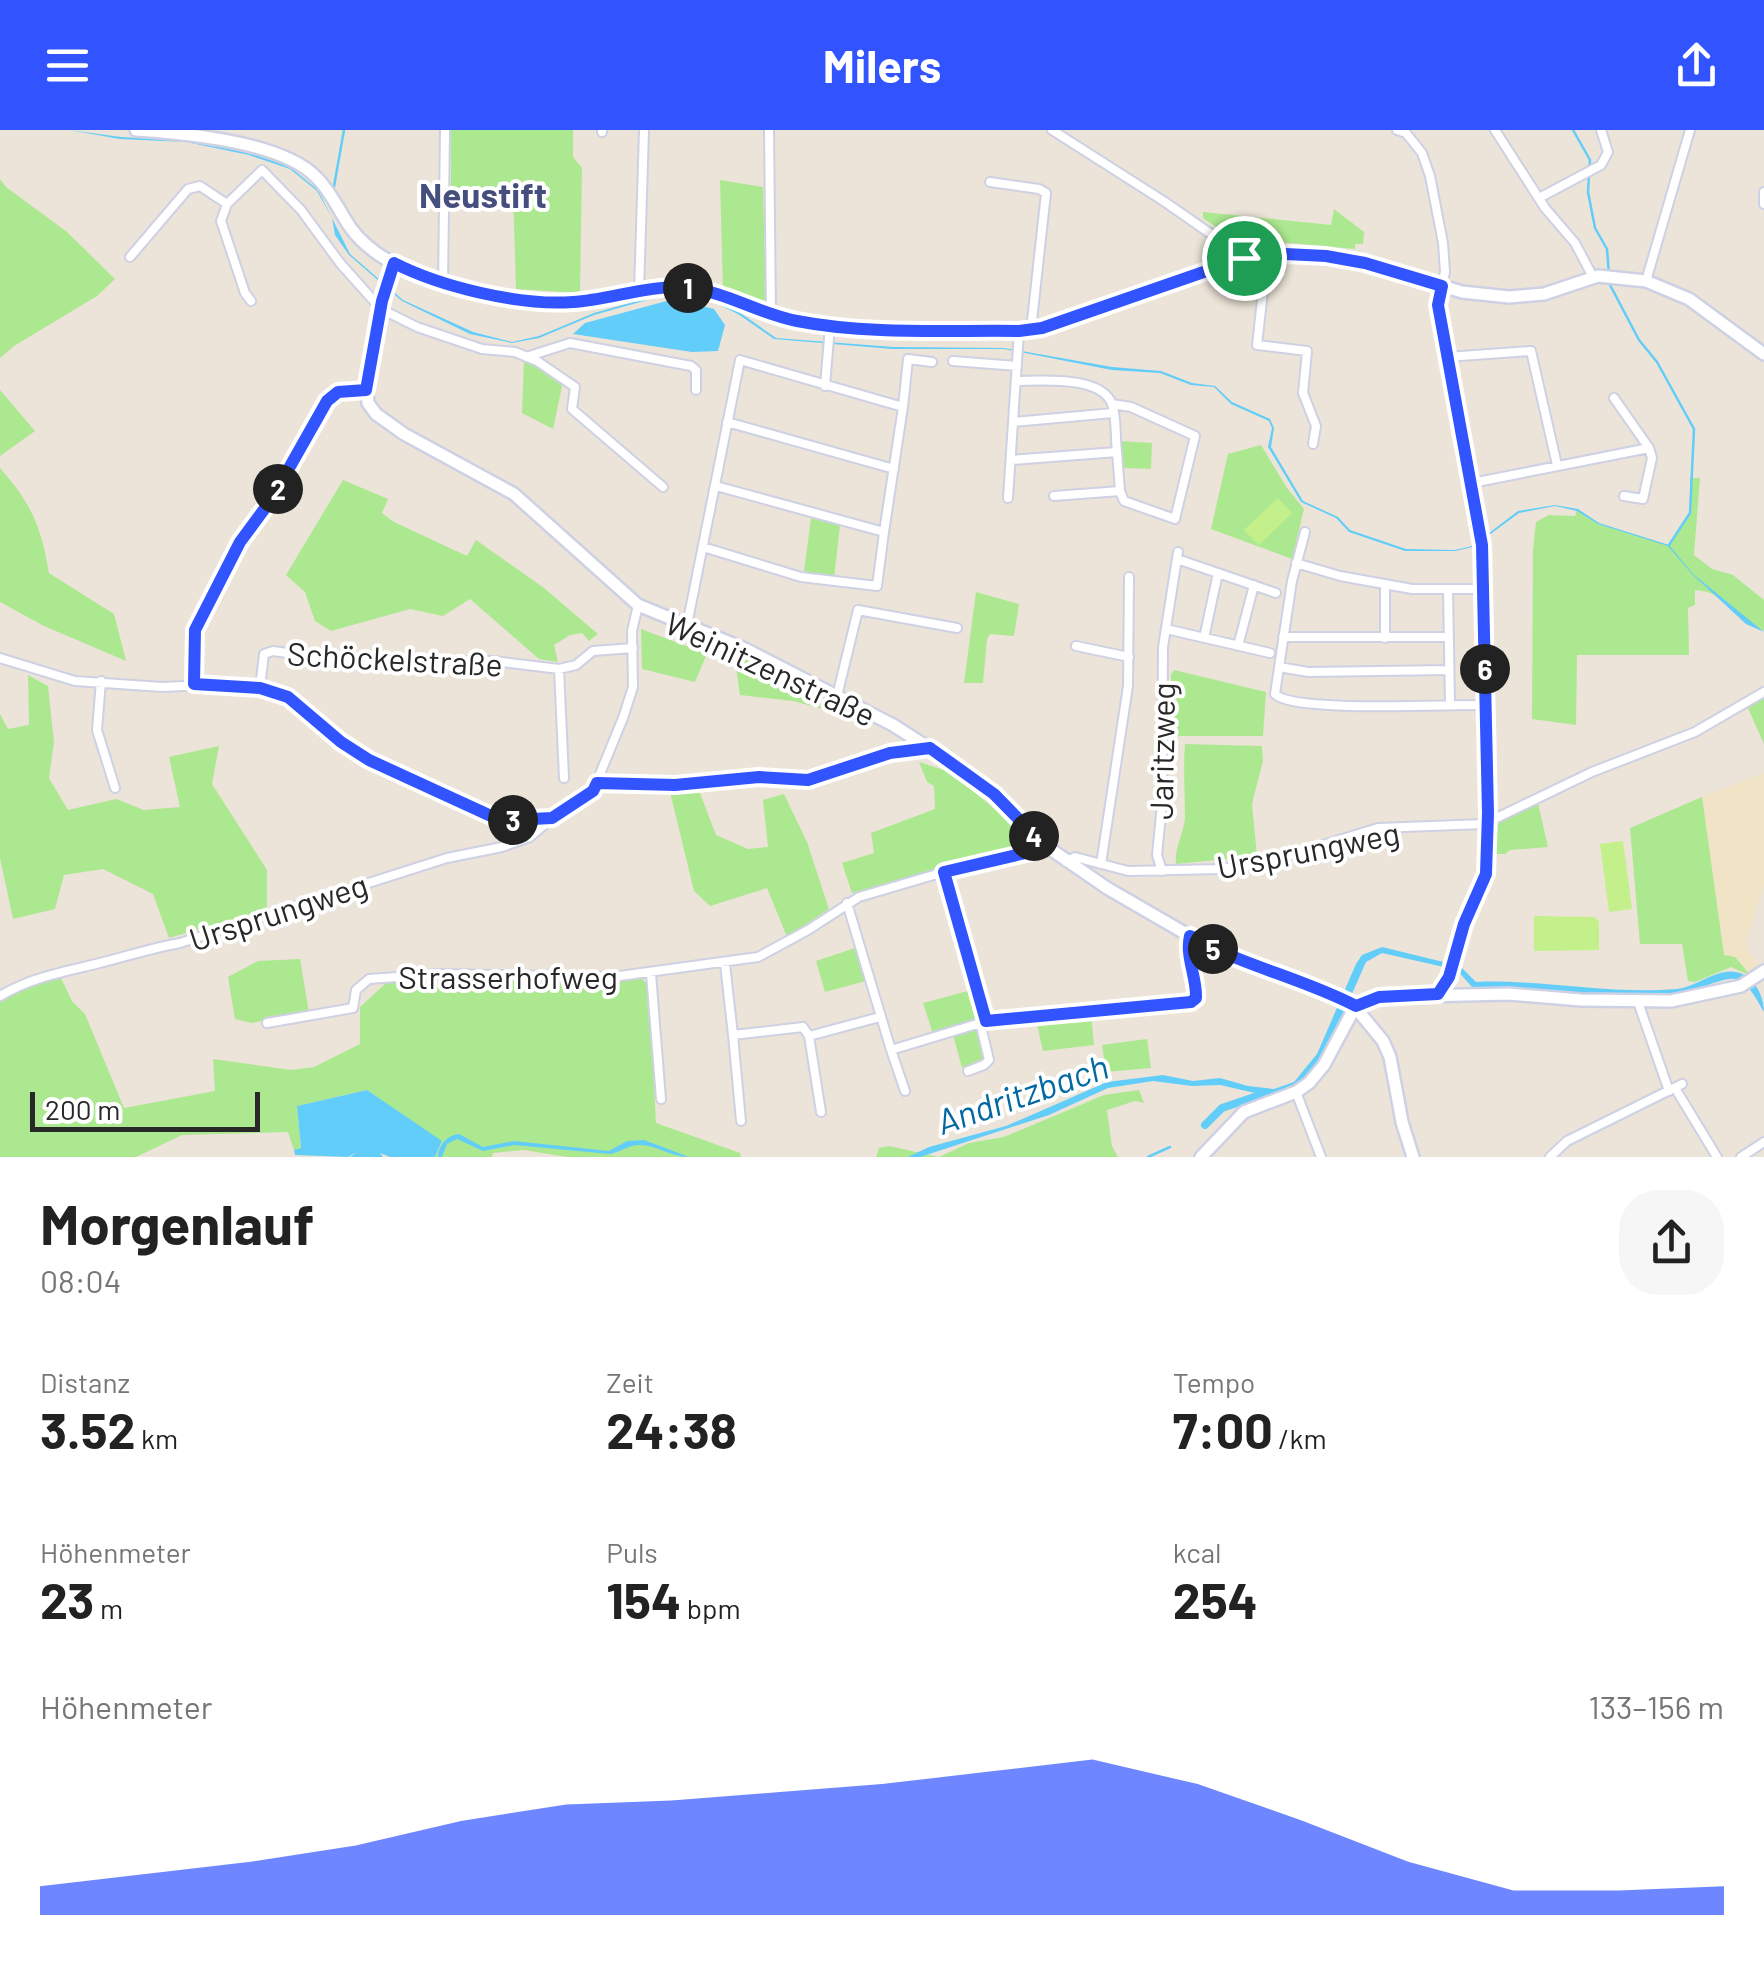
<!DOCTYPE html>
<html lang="de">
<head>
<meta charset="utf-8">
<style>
  body { margin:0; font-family:Barlow,sans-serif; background:#f6f6f6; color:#222; height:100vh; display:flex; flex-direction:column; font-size:38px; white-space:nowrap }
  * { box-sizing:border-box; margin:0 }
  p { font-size:32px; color:#767676 }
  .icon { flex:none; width:55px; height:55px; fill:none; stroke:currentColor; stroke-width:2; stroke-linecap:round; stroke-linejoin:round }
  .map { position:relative; height:1027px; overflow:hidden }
  .panel { display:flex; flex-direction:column; background:#fff; flex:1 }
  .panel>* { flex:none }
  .scale { position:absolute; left:30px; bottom:25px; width:230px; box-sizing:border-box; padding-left:10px; border:5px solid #282828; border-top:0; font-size:28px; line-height:35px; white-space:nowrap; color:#282828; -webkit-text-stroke:8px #fff; paint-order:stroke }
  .pin { position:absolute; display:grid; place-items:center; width:85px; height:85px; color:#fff; margin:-42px; border:5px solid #fff; border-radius:50%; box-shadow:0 2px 10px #0007 }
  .km { position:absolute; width:50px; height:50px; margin:-25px; border-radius:50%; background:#222; color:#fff; font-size:28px; line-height:50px; text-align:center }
  .round { display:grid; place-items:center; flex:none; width:105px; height:105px; border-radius:40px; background:#f6f6f6 }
  .overview { display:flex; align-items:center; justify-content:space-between; height:170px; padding:0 40px }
  h1 { font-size:55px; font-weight:700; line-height:75px }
  .figures { display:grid; grid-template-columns:repeat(3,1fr); gap:15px; height:170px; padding:10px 40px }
  .figures div { display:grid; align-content:center }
  .figures b { font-size:50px; font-weight:700 }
  .figures small { font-size:28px; font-weight:400 }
  .figures p { font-size:28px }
  .chart { height:280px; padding:20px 40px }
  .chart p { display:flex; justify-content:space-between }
  .chart svg { width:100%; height:180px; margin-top:10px; fill:#3254ff; opacity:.7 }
  header { display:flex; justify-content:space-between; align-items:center; height:130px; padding:0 40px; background:#3254ff; color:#fff; font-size:45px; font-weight:700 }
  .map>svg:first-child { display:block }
  .education { fill:#f0e3c6 }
  .green { fill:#ace890 }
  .pitch { fill:#c3f08a }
  .water { fill:#62cdf8 }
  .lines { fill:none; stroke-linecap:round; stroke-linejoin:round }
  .stream { stroke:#62cdf8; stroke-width:2.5 }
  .canal { stroke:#62cdf8; stroke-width:8 }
  .street-casing { stroke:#ced1e3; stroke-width:12 }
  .secondary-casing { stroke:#ced1e3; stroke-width:16 }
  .street { stroke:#fff; stroke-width:8 }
  .secondary { stroke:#fff; stroke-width:11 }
  .route-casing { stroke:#fff; stroke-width:20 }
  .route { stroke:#3254ff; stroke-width:12 }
  .labels { text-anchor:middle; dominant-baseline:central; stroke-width:8; stroke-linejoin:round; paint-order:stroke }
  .street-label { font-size:32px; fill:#282828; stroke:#fff }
  .neighbourhood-label { font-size:35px; font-weight:bold; fill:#454e7c; stroke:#fff }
  .water-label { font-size:35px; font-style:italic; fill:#0368a2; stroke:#fff }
</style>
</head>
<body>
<header><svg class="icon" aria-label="menu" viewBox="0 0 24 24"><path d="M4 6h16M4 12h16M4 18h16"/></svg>Milers<svg class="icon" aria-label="share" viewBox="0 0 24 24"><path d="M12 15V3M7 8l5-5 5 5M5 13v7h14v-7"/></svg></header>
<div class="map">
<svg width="1764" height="1027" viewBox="0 0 1764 1027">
  <rect width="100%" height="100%" fill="#ece4d8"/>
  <path class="education" d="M 1764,643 L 1764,755 L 1746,810 L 1750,824 L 1761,837 L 1751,846 L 1724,825 L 1702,667 Z"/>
  <path class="green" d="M 451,0 L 573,0 L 573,27 L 582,38 L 580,163 L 516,159 L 513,62 L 451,68 Z
    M 0,49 L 6,57 L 67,102 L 115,149 L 97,166 L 14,216 L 0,228 Z
    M 720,50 L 763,57 L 766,176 L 723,160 Z
    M 1334,79 L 1364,102 L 1363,114 L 1355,114 L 1355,119 L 1247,109 L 1240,107 L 1240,104 L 1225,103 L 1203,88 L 1203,82 L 1331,95 Z
    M 524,229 L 563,252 L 553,299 L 522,283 Z
    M 0,260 L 35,301 L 0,326 Z
    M 1120,311 L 1152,313 L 1151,339 L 1122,338 Z
    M 1261,315 L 1287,358 L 1304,379 L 1292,429 L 1211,399 L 1228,324 Z
    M 0,338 C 32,374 41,397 49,443 L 114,484 L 126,531 L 44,496 L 0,472 Z
    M 1690,348 L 1700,348 L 1694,425 L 1712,439 L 1733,445 L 1764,470 L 1764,501 C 1736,487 1727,462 1695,460 L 1695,475 L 1688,478 L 1689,525 L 1577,525 L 1576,595 L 1532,589 L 1533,420 L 1536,392 L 1549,385 L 1575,386 L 1577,380 L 1598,394 L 1668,415 L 1690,383 Z
    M 343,350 L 388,369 L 382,383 L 394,392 L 467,426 L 476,410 L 544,458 L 598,504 L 589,511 L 582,503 L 570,505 L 554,515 L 558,532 L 539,529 L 470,469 L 443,486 L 410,479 L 331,501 L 315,491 L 305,462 L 286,445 Z
    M 811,388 L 840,396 L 834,448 L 804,441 Z
    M 976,462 L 1019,474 L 1014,506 L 990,504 L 987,509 L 983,553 L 964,553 Z
    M 641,499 L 686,516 L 703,514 L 709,519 L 695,552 L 642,539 Z
    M 746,527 L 849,579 L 861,589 L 793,571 L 740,565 L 735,531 Z
    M 1174,540 L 1266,562 L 1263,606 L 1170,606 L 1171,545 Z
    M 28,545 L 48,556 L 54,612 L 49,648 L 68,680 L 116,669 L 144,680 L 180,677 L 169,627 L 219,616 L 212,654 L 267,740 L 267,779 L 169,808 L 153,764 L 103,739 L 64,745 L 55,779 L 13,789 L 0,728 L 0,584 L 8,599 L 29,595 Z
    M 1764,566 L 1764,614 L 1747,576 Z
    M 1185,614 L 1262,616 L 1263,631 L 1252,674 L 1257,726 L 1176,734 C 1174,718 1184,704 1185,687 C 1185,662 1183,638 1185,614 Z
    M 919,632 L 950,642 L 997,681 L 1032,718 L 852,763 L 842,733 L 874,723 L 871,703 L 935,679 L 934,656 L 927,652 Z
    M 698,658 L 716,705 L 748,719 L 768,717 L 763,670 L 784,664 L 807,712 L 829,779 L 787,807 L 767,758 L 710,776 L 694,761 L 670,662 Z
    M 1561,659 L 1563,663 L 1538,673 L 1548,717 L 1510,720 L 1505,724 L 1495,724 L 1490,721 L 1494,695 L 1501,688 Z
    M 1702,667 L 1724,825 L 1735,827 L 1751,846 L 1731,837 L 1695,852 L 1688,851 L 1682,814 L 1640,814 L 1630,698 Z
    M 855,818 L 866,851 L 825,862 L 816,831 Z
    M 300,829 L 309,883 L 251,893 L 235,889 L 228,847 L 258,831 Z
    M 60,846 L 72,871 L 85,884 L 124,978 L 215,961 L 213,929 L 291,940 L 314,937 L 360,914 L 360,877 L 387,852 L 641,848 L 649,856 L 656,993 L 740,1023 L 741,1027 L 567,1027 L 524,1020 L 493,1023 L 492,1027 L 435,1027 L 442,1012 L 367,960 L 297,976 L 301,1019 L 294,1020 L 288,1002 L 182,1005 L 136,1027 L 0,1027 L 0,870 L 40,851 Z
    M 972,860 L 981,887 L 933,904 L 923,873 Z
    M 1091,884 L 1094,915 L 1043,921 L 1036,890 Z
    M 977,896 L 984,928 L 962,938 L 952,901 Z
    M 1147,909 L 1151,938 L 1106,942 L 1102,915 Z
    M 1139,960 L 1144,973 L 1135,971 L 1107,980 L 1112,1016 L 1118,1027 L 876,1027 L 879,1018 L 889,1016 L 939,1027 L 969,1013 L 1004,1007 L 1104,965 Z"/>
  <path class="pitch" d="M 1278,368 L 1292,383 L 1259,415 L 1244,400 Z
    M 1623,711 L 1632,779 L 1609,782 L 1600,714 Z
    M 1534,786 L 1595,787 L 1599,792 L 1599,820 L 1534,821 Z"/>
  <path class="water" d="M 69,0 L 121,7 L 187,11 L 250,23 L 290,37 L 318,60 L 350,124 L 403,170 L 473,202 L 512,212 L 539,206 L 594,183 L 666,163 L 683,163 L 710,169 L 739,182 L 776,208 L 893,217 L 1004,218 L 1112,237 L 1161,241 L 1192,253 L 1215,256 L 1232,272 L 1270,289 L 1274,298 L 1271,317 L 1303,371 L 1338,387 L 1350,400 L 1406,419 L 1455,420 L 1472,416 L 1518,381 L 1555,375 L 1578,379 L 1599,393 L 1669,415 L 1693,444 L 1764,502 L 1746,494 L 1692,444 L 1668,416 L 1598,394 L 1577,381 L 1555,376 L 1519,383 L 1473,417 L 1455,421 L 1405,421 L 1349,402 L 1336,388 L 1301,372 L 1268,317 L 1272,298 L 1269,291 L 1231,274 L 1214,257 L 1191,255 L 1160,243 L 1112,240 L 1004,219 L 892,219 L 774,209 L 738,184 L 709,170 L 683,165 L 665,165 L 594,185 L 539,208 L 512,213 L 470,204 L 402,171 L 349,125 L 335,105 L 332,88 L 317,61 L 290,39 L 249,25 L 186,12 L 120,9 Z
    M 674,169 L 714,179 L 725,195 L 718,221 L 692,222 L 573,204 L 585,193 Z
    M 1382,817 L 1460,836 L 1476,852 C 1544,849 1610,865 1677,859 C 1696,857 1717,838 1736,842 C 1754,845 1764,866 1764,882 C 1757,871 1749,851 1734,849 C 1721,847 1692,864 1676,865 C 1611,872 1547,857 1483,860 L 1472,857 L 1457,840 L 1382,823 L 1366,832 L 1325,925 L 1306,950 L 1294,959 L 1268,966 L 1220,955 L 1192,956 L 1153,951 L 1108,958 L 1049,985 L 920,1027 L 908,1027 L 929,1017 L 1006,996 L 1107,952 L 1163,945 L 1193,951 L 1220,948 L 1248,956 L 1274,959 L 1294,952 L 1317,924 L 1356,834 L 1362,825 Z
    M 367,960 L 442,1011 L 435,1027 L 390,1027 L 380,1023 L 383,1027 L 350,1027 L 357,1022 L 348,1027 L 295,1025 L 294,1020 L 301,1018 L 297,976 Z
    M 459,1004 L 483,1017 L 514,1011 L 609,1021 L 627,1011 L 644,1010 L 689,1027 C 672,1027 658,1016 641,1015 C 629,1014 621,1022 610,1024 L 514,1015 L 483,1021 L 457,1009 L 447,1014 L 442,1027 L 438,1027 C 438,1015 448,1005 459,1004 Z"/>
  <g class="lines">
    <path class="stream" d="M 1573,0 L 1590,30 L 1588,62 L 1595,98 L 1607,119 L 1609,145
      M 333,62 L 344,0
      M 1609,153 L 1639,210 L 1657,232 L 1694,299 L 1690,383 L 1669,415
      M 1148,1027 L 1170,1017"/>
    <path class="canal" d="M 1205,995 L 1222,978 L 1266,963"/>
    <g class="street-casing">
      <path id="street" d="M 769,0 L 771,185
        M 1052,0 L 1165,72 L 1244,127
        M 1397,0 L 1406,3 L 1422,23 L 1430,46 L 1443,113 L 1445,142 L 1437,175 L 1472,353 L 1482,415 L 1484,459 L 1488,683 L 1486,744 L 1464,793 L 1449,847 L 1438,864
        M 1495,0 L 1545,78 L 1575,113 L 1593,147
        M 602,2 L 602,0
        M 990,52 L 1039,59 L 1046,63 L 1031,200
        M 1764,62 L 1764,74
        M 1539,68 L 1601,35 L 1608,22 L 1601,0
        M 227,74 L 221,91 L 245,163 L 251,171
        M 130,127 L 188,59 L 200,56 L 227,74 L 262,40 L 301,80 L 340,133 L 381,179 L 417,197 L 482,219 L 515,222 L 537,231 L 575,257 L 572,279 L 663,357
        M 1265,143 L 1257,215 L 1307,221 L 1303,263 L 1316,296 L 1313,314
        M 1646,151 L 1690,0
        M 443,154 L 445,0
        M 639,162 L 644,0
        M 526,227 L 570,213 L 691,236 L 696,240 L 696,260
        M 1447,227 L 1531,221 L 1557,335
        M 953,231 L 1017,236
        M 1016,251 C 1040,251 1101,245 1112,274 C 1117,288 1115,307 1117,322
        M 825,256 L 830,196
        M 903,277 L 908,229 L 932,232
        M 727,292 L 894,339
        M 1013,292 L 1019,201
        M 1011,330 L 1117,322 L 1120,361 L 1124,371 L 1175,389 L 1195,306 L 1131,277 L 1112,274
        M 1472,353 L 1649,318 L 1614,268
        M 1054,366 L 1120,361
        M 1624,366 L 1643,369 L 1652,328 L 1649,318
        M 1008,368 L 1013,292 L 1113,283
        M 1305,402 L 1292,451 L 1275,564 C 1292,583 1450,574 1486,575
        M 703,417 L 801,447 L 877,456 L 884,402
        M 1177,429 L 1276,463
        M 1296,433 L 1340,446 L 1412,459 L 1484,459
        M 1385,454 L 1385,508
        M 1448,459 L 1450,574
        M 687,495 L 740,230 L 903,277 L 884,402 L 716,356
        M 1166,499 L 1270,523
        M 1283,507 L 1448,507
        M 1204,508 L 1218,443
        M 1076,516 L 1129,527
        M 1238,516 L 1254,455
        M 0,528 L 75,551 L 162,557 L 228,554 L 260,558 L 288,567 L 341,612 L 369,629 L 473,678 L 513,690 L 552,688 L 593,661 L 623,588 L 633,557 L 632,501 L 638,475
        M 1279,537 L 1308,542 L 1449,540
        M 559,539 L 564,648
        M 101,551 L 97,600 L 115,658
        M 193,554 L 195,500 L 240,412 L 271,370 L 327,271 L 338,262 L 366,259
        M 260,558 L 264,524 L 273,521 L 345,531 L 494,531 L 559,539 L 576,535 L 593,521 L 633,518
        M 837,566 L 858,480 L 957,498
        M 597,653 L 675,655 L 759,647 L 808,650 L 890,623 L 927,619
        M 1066,732 L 1075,727 L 1128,741 L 1222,739 L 1271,731 L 1378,698 L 1484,694 L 1592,642 L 1695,602 L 1764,562
        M 1101,734 L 1128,556 L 1129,447
        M 1162,741 L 1157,725 L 1162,674 L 1163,517 L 1178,422
        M 847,773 L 891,920
        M 725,834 L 733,905
        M 651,844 L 661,969
        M 0,866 C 30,848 62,842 96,834 C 125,827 151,818 180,813 L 447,728 L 502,717 L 530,707 L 552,688
        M 1638,872 L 1669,961
        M 987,891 L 944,742 L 1034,721 L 1043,714
        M 267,893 L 353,878 L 356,860 L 369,849 L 440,844 L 612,847 L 758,827 L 808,800 L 859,767 L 944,742
        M 809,906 L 821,982
        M 968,941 L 984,935 L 989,930 L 980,892
        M 1675,958 L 1717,1027
        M 905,961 L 891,920 L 987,891 L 1193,872 C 1202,852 1184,828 1190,806
        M 1296,962 L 1321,1027
        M 741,991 L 733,905 L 803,897 L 809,906 L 880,887
        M 1550,1027 L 1567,1011 L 1682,954
        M 1741,1027 L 1764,1012"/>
    </g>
    <g class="secondary-casing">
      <path id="secondary" d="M 136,0 C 183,3 282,12 316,47 C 330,60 339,81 350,97 C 371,127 411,144 445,154 C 483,166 533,174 572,172 C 609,170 647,155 684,157 C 725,160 760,184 800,192 C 871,205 947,200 1019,201 L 1042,197 L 1244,127 L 1282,123 L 1365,133 L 1462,162 L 1509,167 L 1544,164 L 1598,146 L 1646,151 L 1689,169 L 1764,224
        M 394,133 L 382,171 L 379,201 L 366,250 L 368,273 L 376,284 L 404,304 L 514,364 L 638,475 L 745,519 L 893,595 L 971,645 L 1043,714 L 1107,758 L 1214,820 L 1328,862 L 1355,877 L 1383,911 L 1390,927 L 1402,992 L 1413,1027
        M 1201,1027 L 1244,982 L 1296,962 L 1309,953 L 1324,935 L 1355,877 L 1379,867 L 1509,864 L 1581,870 L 1671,871 L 1741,856 L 1764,841"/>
    </g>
    <use href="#street" class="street"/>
    <use href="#secondary" class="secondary"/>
  </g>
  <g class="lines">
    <g class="route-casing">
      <path id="route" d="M 1267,123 L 1326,126 L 1365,133 L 1442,156 L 1438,175 L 1482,415 L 1488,683 L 1486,744 L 1464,794 L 1449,847 L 1438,864 L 1379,867 L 1356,876 C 1302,848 1243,836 1190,806 C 1185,826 1197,848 1196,868 L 1191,872 L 986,891 L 944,742 L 1034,721 L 1043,714 L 994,664 L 930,618 L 890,623 L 808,650 L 759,647 L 675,655 L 597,653 L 593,661 L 552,688 L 512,690 L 491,686 L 369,630 L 341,612 L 288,567 L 260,558 L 194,554 L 195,500 L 240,412 L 271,370 L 327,271 L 338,262 L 366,260 L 382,171 L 394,133 C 441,157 520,176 573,172 C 610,170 649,154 687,158 C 725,161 759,184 797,191 C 869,205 946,200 1019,201 L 1042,198 L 1244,128 Z"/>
    </g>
    <use href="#route" class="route"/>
  </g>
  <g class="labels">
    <g class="street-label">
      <text transform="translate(395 528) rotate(3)">Schöckelstraße</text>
      <text transform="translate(771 538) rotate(25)">Weinitzenstraße</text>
      <text transform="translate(1161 621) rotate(-89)">Jaritzweg</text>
      <text transform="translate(1308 719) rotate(-11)">Ursprungweg</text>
      <text transform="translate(278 781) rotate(-18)">Ursprungweg</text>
      <text x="508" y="846">Strasserhofweg</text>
    </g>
    <g class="neighbourhood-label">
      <text x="483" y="64">Neustift</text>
    </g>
    <g class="water-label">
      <text transform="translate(1022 963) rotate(-19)">Andritzbach</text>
    </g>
  </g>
</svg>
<div class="scale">200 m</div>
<div class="pin" style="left:1244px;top:128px;background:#1e9e55"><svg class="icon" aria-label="arrive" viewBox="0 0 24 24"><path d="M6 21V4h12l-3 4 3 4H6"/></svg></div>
<b class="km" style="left:688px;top:158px">1</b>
<b class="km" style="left:278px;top:359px">2</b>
<b class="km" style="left:513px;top:690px">3</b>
<b class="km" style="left:1034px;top:706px">4</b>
<b class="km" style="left:1213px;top:819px">5</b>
<b class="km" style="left:1485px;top:539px">6</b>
</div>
<section class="panel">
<div class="overview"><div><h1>Morgenlauf</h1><p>08:04</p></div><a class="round"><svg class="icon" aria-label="share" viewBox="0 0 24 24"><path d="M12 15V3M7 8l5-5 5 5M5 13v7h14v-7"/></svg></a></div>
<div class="figures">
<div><p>Distanz</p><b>3.52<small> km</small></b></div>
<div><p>Zeit</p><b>24:38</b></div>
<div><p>Tempo</p><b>7:00<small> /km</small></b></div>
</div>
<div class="figures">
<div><p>Höhenmeter</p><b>23<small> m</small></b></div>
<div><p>Puls</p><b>154<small> bpm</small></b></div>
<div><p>kcal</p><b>254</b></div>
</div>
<div class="chart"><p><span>Höhenmeter</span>133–156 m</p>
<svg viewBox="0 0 160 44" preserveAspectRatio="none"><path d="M0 44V37L10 34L20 31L30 27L40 21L50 17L60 16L70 14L80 12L90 9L100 6L110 12L120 21L130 31L140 38L150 38L160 37V44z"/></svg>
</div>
</section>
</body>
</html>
